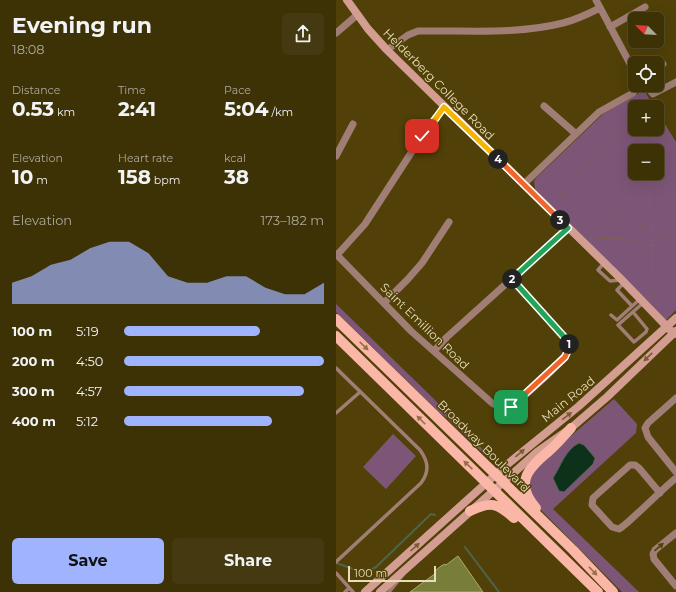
<!DOCTYPE html>
<html lang="en">
<head>
<meta charset="utf-8">
<style>
  body { margin:0; font-family:Montserrat,sans-serif; background:#443910; color:#f1f3f6; height:100vh; display:flex; flex-direction:column; font-size:15px; white-space:nowrap }
  * { box-sizing:border-box; margin:0 }
  p { font-size:13px; color:#ada99b }
  .icon { flex:none; width:22px; height:22px; fill:none; stroke:currentColor; stroke-width:2; stroke-linecap:round; stroke-linejoin:round }
  .map { position:relative; flex:1; overflow:hidden }
  .panel { display:flex; flex-direction:column; background:#3d3106; width:336px }
  .panel>* { flex:none }
  .needle { width:26px; rotate:294deg }
  .fabs { position:absolute; left:292px; top:12px; display:grid; gap:8px }
  .fabs a { display:grid; place-items:center; width:36px; height:36px; border-radius:6px; background:#3d3106; box-shadow:0 4px 16px #0002,0 0 0 1px #564c28; font-size:20px }
  .scale { position:absolute; left:12px; bottom:10px; width:88px; box-sizing:border-box; padding-left:4px; border:2px solid #e7ddbb; border-top:0; font-size:11px; line-height:14px; white-space:nowrap; color:#e7ddbb; -webkit-text-stroke:3px #514108; paint-order:stroke }
  .pin { position:absolute; display:grid; place-items:center; width:34px; height:34px; color:#fff; margin:-17px; border-radius:8px; box-shadow:0 2px 6px #0006 }
  .km { position:absolute; width:20px; height:20px; margin:-10px; border-radius:50%; background:#222; color:#fff; font-size:11px; line-height:20px; text-align:center }
  .round { display:grid; place-items:center; flex:none; width:42px; height:42px; border-radius:6px; background:#443910 }
  .headline { display:flex; align-items:center; justify-content:space-between; height:68px; padding:0 12px }
  h1 { font-size:22px; font-weight:700; line-height:30px }
  .stats { display:grid; grid-template-columns:repeat(3,1fr); gap:6px; height:68px; padding:4px 12px }
  .stats div { display:grid; align-content:center }
  .stats b { font-size:20px; font-weight:700 }
  .stats small { font-size:11px; font-weight:400 }
  .stats p { font-size:11px }
  .chart { height:112px; padding:8px 12px }
  .chart p { display:flex; justify-content:space-between }
  .chart svg { width:100%; height:72px; margin-top:4px; fill:#a0b3fd; opacity:.7 }
  .primary-button { display:flex; gap:8px; margin-top:auto; padding:8px 12px }
  .primary-button a { flex:1; height:46px; border-radius:6px; background:#a0b3fd; color:#111; font-size:16px; font-weight:700; line-height:46px; text-align:center }
  .primary-button a+a { background:#443910; color:#f1f3f6 }
  ul { padding:0 12px; list-style:none; font-size:13px }
  li { display:grid; grid-template-columns:64px 48px 1fr; align-items:center; height:30px }
  li i { height:10px; border-radius:5px; background:#a0b3fd }
  main { display:flex; flex:1; min-height:0 }
  .map>svg:first-child { display:block }
  .green { fill:#7d5677; fill-rule:evenodd }
  .water { fill:#0d311b; stroke:#4e654b }
  .lines { fill:none; stroke-linecap:round; stroke-linejoin:round }
  .stream { stroke:#4e654b; stroke-width:2 }
  .building { fill:#787d39; stroke:#a6ac67 }
  .path { stroke:#7f713f; stroke-width:1; stroke-dasharray:1 3; stroke-linecap:butt }
  .lane { stroke:#a07e76; stroke-width:3.5 }
  .street { stroke:#a07e76; stroke-width:7 }
  .secondary { stroke:#d39d92; stroke-width:8 }
  .primary { stroke:#fab6a7; stroke-width:10 }
  .oneway { fill:#957048 }
  .oneway2 { fill:#785d31 }
  .oneway3 { fill:#514108 }
  .split-1-casing { stroke:#fff; stroke-width:8 }
  .split-2-casing { stroke:#fff; stroke-width:8 }
  .split-3-casing { stroke:#fff; stroke-width:8 }
  .split-4-casing { stroke:#fff; stroke-width:8 }
  .split-5-casing { stroke:#fff; stroke-width:8 }
  .split-6-casing { stroke:#fff; stroke-width:8 }
  .split-1 { stroke:#f0652b; stroke-width:5 }
  .split-2 { stroke:#22a559; stroke-width:5 }
  .split-3 { stroke:#22a559; stroke-width:5 }
  .split-4 { stroke:#f0652b; stroke-width:5 }
  .split-5 { stroke:#f5b400; stroke-width:5 }
  .split-6 { stroke:#f5b400; stroke-width:5 }
  .labels { text-anchor:middle; dominant-baseline:central; stroke-width:3; stroke-linejoin:round; paint-order:stroke }
  .street-label { font-size:12px; fill:#e7ddbb; stroke:#514108 }
</style>
</head>
<body>
<main>
<section class="panel">
<div class="headline"><div><h1>Evening run</h1><p>18:08</p></div><a class="round"><svg class="icon" aria-label="share" viewBox="0 0 24 24"><path d="M12 15V3M7 8l5-5 5 5M5 13v7h14v-7"/></svg></a></div>
<div class="stats">
<div><p>Distance</p><b>0.53<small> km</small></b></div>
<div><p>Time</p><b>2:41</b></div>
<div><p>Pace</p><b>5:04<small> /km</small></b></div>
</div>
<div class="stats">
<div><p>Elevation</p><b>10<small> m</small></b></div>
<div><p>Heart rate</p><b>158<small> bpm</small></b></div>
<div><p>kcal</p><b>38</b></div>
</div>
<div class="chart"><p><span>Elevation</span>173–182 m</p>
<svg viewBox="0 0 160 44" preserveAspectRatio="none"><path d="M0 44V31L10 27L20 20L30 17L40 10L50 6L60 6L70 13L80 27L90 31L100 31L110 27L120 27L130 34L140 38L150 38L160 31V44z"/></svg>
</div>
<ul>
<li><b>100 m</b>5:19<i style="width:68%"></i></li>
<li><b>200 m</b>4:50<i style="width:100%"></i></li>
<li><b>300 m</b>4:57<i style="width:90%"></i></li>
<li><b>400 m</b>5:12<i style="width:74%"></i></li>
</ul>
<div class="primary-button"><a>Save</a><a>Share</a></div>
</section>
<div class="map">
<svg width="340" height="592" viewBox="0 0 340 592">
  <rect width="100%" height="100%" fill="#514108"/>
  <path class="green" d="M 307,88 L 318,107 L 299,107 L 299,129 L 321,129 L 321,111 L 340,142 L 340,310 L 327,323 L 199,189 L 198,181 L 200,178 L 267,114 L 303,93 ZM 299,151 L 321,151 L 321,173 L 299,173 Z
    M 0,304 L 98,399 L 158,461 L 150,456 L 111,418 L 103,412 L 0,312 Z
    M 278,399 L 301,424 L 300,433 L 217,509 L 303,592 L 286,592 L 203,508 L 198,502 L 192,482 L 202,464 Z
    M 57,434 L 80,456 L 50,489 L 27,467 Z"/>
  <path class="water" d="M 243,443 L 248,445 L 259,458 L 257,464 L 228,492 L 223,491 L 217,478 C 225,466 229,450 243,443 Z"/>
  <g class="lines">
    <path class="stream" d="M 129,547 L 163,592
      M 0,563 L 29,573 L 40,567 L 95,514 L 99,515"/>
  </g>
  <path class="building" d="M 122,556 L 147,592 L 74,592 L 100,573 L 99,571 L 105,566 L 109,564 L 110,565 Z"/>
  <g class="lines">
    <path class="path" d="M 312,99 L 317,107
      M 310,107 L 311,98
      M 321,114 L 333,139 L 340,150
      M 310,129 L 311,151
      M 312,173 L 318,290 L 314,297
      M 224,195 L 289,126 L 296,101
      M 217,203 L 224,196 L 250,203 L 340,242
      M 254,238 L 289,239 L 316,245 L 340,248"/>
    <path class="lane" d="M 268,263 L 262,270 L 263,271 L 274,281 L 284,280
      M 288,283 L 281,290 L 296,306
      M 297,312 L 311,329 L 310,332 L 298,342 L 282,325 C 290,318 299,310 307,303
      M 275,315 L 281,320 L 304,299
      M 0,368 L 84,450 C 92,461 94,471 85,483 L 0,562
      M 0,413 L 24,392
      M 0,573 L 17,592
      M 9,592 L 13,588
      M 53,592 L 67,575"/>
    <path class="street" d="M 260,0 L 299,73
      M 274,27 L 309,7
      M 0,33 L 21,15
      M 312,41 L 313,43
      M 51,50 L 72,35 L 82,31 C 130,30 179,35 227,23 C 240,20 252,14 264,8
      M 321,67 L 327,64
      M 310,85 L 317,94 L 340,82
      M 208,106 L 240,134
      M 0,156 L 17,124
      M 188,184 L 263,112 L 297,93 L 302,85
      M 0,254 L 75,331 L 156,403 L 168,409 L 175,407 C 189,394 227,365 233,348 L 230,339 L 175,279
      M 1,255 L 29,224 L 86,136 L 108,107
      M 48,303 L 72,279 L 86,263 L 113,222
      M 98,351 L 111,337 L 232,228
      M 340,398 L 312,423 L 309,428 L 312,437 L 340,472
      M 324,493 L 303,468 L 299,465 L 294,465 L 257,498 L 256,505 L 276,527 L 283,529 C 291,524 296,518 303,512 C 315,501 327,489 340,478
      M 340,533 L 319,550 L 317,554 L 318,559 L 340,586"/>
    <path class="secondary" d="M 11,0 L 32,29 L 51,50 L 283,277 L 338,334
      M 29,592 L 168,467 L 243,406 L 340,318
      M 44,592 L 201,452 L 235,428 L 271,397 L 340,331"/>
    <path class="primary" d="M 0,319 L 237,550 L 277,592
      M 0,336 L 262,592
      M 200,508 C 178,483 192,468 213,451 C 221,444 228,436 235,428
      M 134,511 C 155,501 161,503 178,518"/>
  </g>
  <defs><path id="oneway-solid" d="M-6-.8H1V-3.2L6.5 0L1 3.2V.8H-6Z"/></defs>
  <g class="oneway">
    <use href="#oneway-solid" transform="translate(28 346) rotate(44)"/>
    <use href="#oneway-solid" transform="translate(85 420) rotate(-135)"/>
    <use href="#oneway-solid" transform="translate(132 465) rotate(-137)"/>
    <use href="#oneway-solid" transform="translate(257 571) rotate(46)"/>
  </g>
  <g class="oneway2">
    <use href="#oneway-solid" transform="translate(312 357) rotate(136)"/>
    <use href="#oneway-solid" transform="translate(231 416) rotate(-38)"/>
    <use href="#oneway-solid" transform="translate(184 453) rotate(-40)"/>
    <use href="#oneway-solid" transform="translate(79 547) rotate(-42)"/>
  </g>
  <use class="oneway3" href="#oneway-solid" transform="translate(323 547) rotate(-41)"/>
  <g class="lines">
    <g class="split-1-casing">
      <path id="split-1" d="M 175,407 L 229,357 L 233,348 L 233,344"/>
    </g>
    <g class="split-2-casing">
      <path id="split-2" d="M 176,279 L 230,339 L 233,344"/>
    </g>
    <g class="split-3-casing">
      <path id="split-3" d="M 176,279 L 232,228 L 224,220"/>
    </g>
    <g class="split-4-casing">
      <path id="split-4" d="M 162,159 L 224,220"/>
    </g>
    <g class="split-5-casing">
      <path id="split-5" d="M 100,118 L 108,107 L 162,159"/>
    </g>
    <g class="split-6-casing">
      <path id="split-6" d="M 86,136 L 100,118"/>
    </g>
    <use href="#split-1" class="split-1"/>
    <use href="#split-2" class="split-2"/>
    <use href="#split-3" class="split-3"/>
    <use href="#split-4" class="split-4"/>
    <use href="#split-5" class="split-5"/>
    <use href="#split-6" class="split-6"/>
  </g>
  <g class="labels">
    <g class="street-label">
      <text transform="translate(103 84) rotate(45)">Helderberg College Road</text>
      <text transform="translate(89 326) rotate(44)">Saint Emillion Road</text>
      <text transform="translate(232 399) rotate(-39)">Main Road</text>
      <text transform="translate(148 446) rotate(45)">Broadway Boulevard</text>
    </g>
  </g>
</svg>
<div class="fabs">
<a><svg class="needle" viewBox="-14 -14 28 28"><path d="M0-13l5 13h-10z" fill="#e53935"/><path d="M0 13l5-13h-10z" fill="#ada99b"/></svg></a>
<a><svg class="icon" aria-label="locate" viewBox="0 0 24 24"><circle cx="12" cy="12" r="6"/><path d="M12 2v4M12 18v4M2 12h4M18 12h4"/></svg></a>
<a>+</a>
<a>−</a>
</div>
<div class="scale">100 m</div>
<div class="pin" style="left:175px;top:407px;background:#1e9e55"><svg class="icon" aria-label="arrive" viewBox="0 0 24 24"><path d="M6 21V4h12l-3 4 3 4H6"/></svg></div>
<div class="pin" style="left:86px;top:136px;background:#d93025"><svg class="icon" aria-label="check" viewBox="0 0 24 24"><path d="M5 12l5 5 9-10"/></svg></div>
<b class="km" style="left:233px;top:344px">1</b>
<b class="km" style="left:176px;top:279px">2</b>
<b class="km" style="left:224px;top:220px">3</b>
<b class="km" style="left:162px;top:159px">4</b>
</div>
</main>
</body>
</html>
